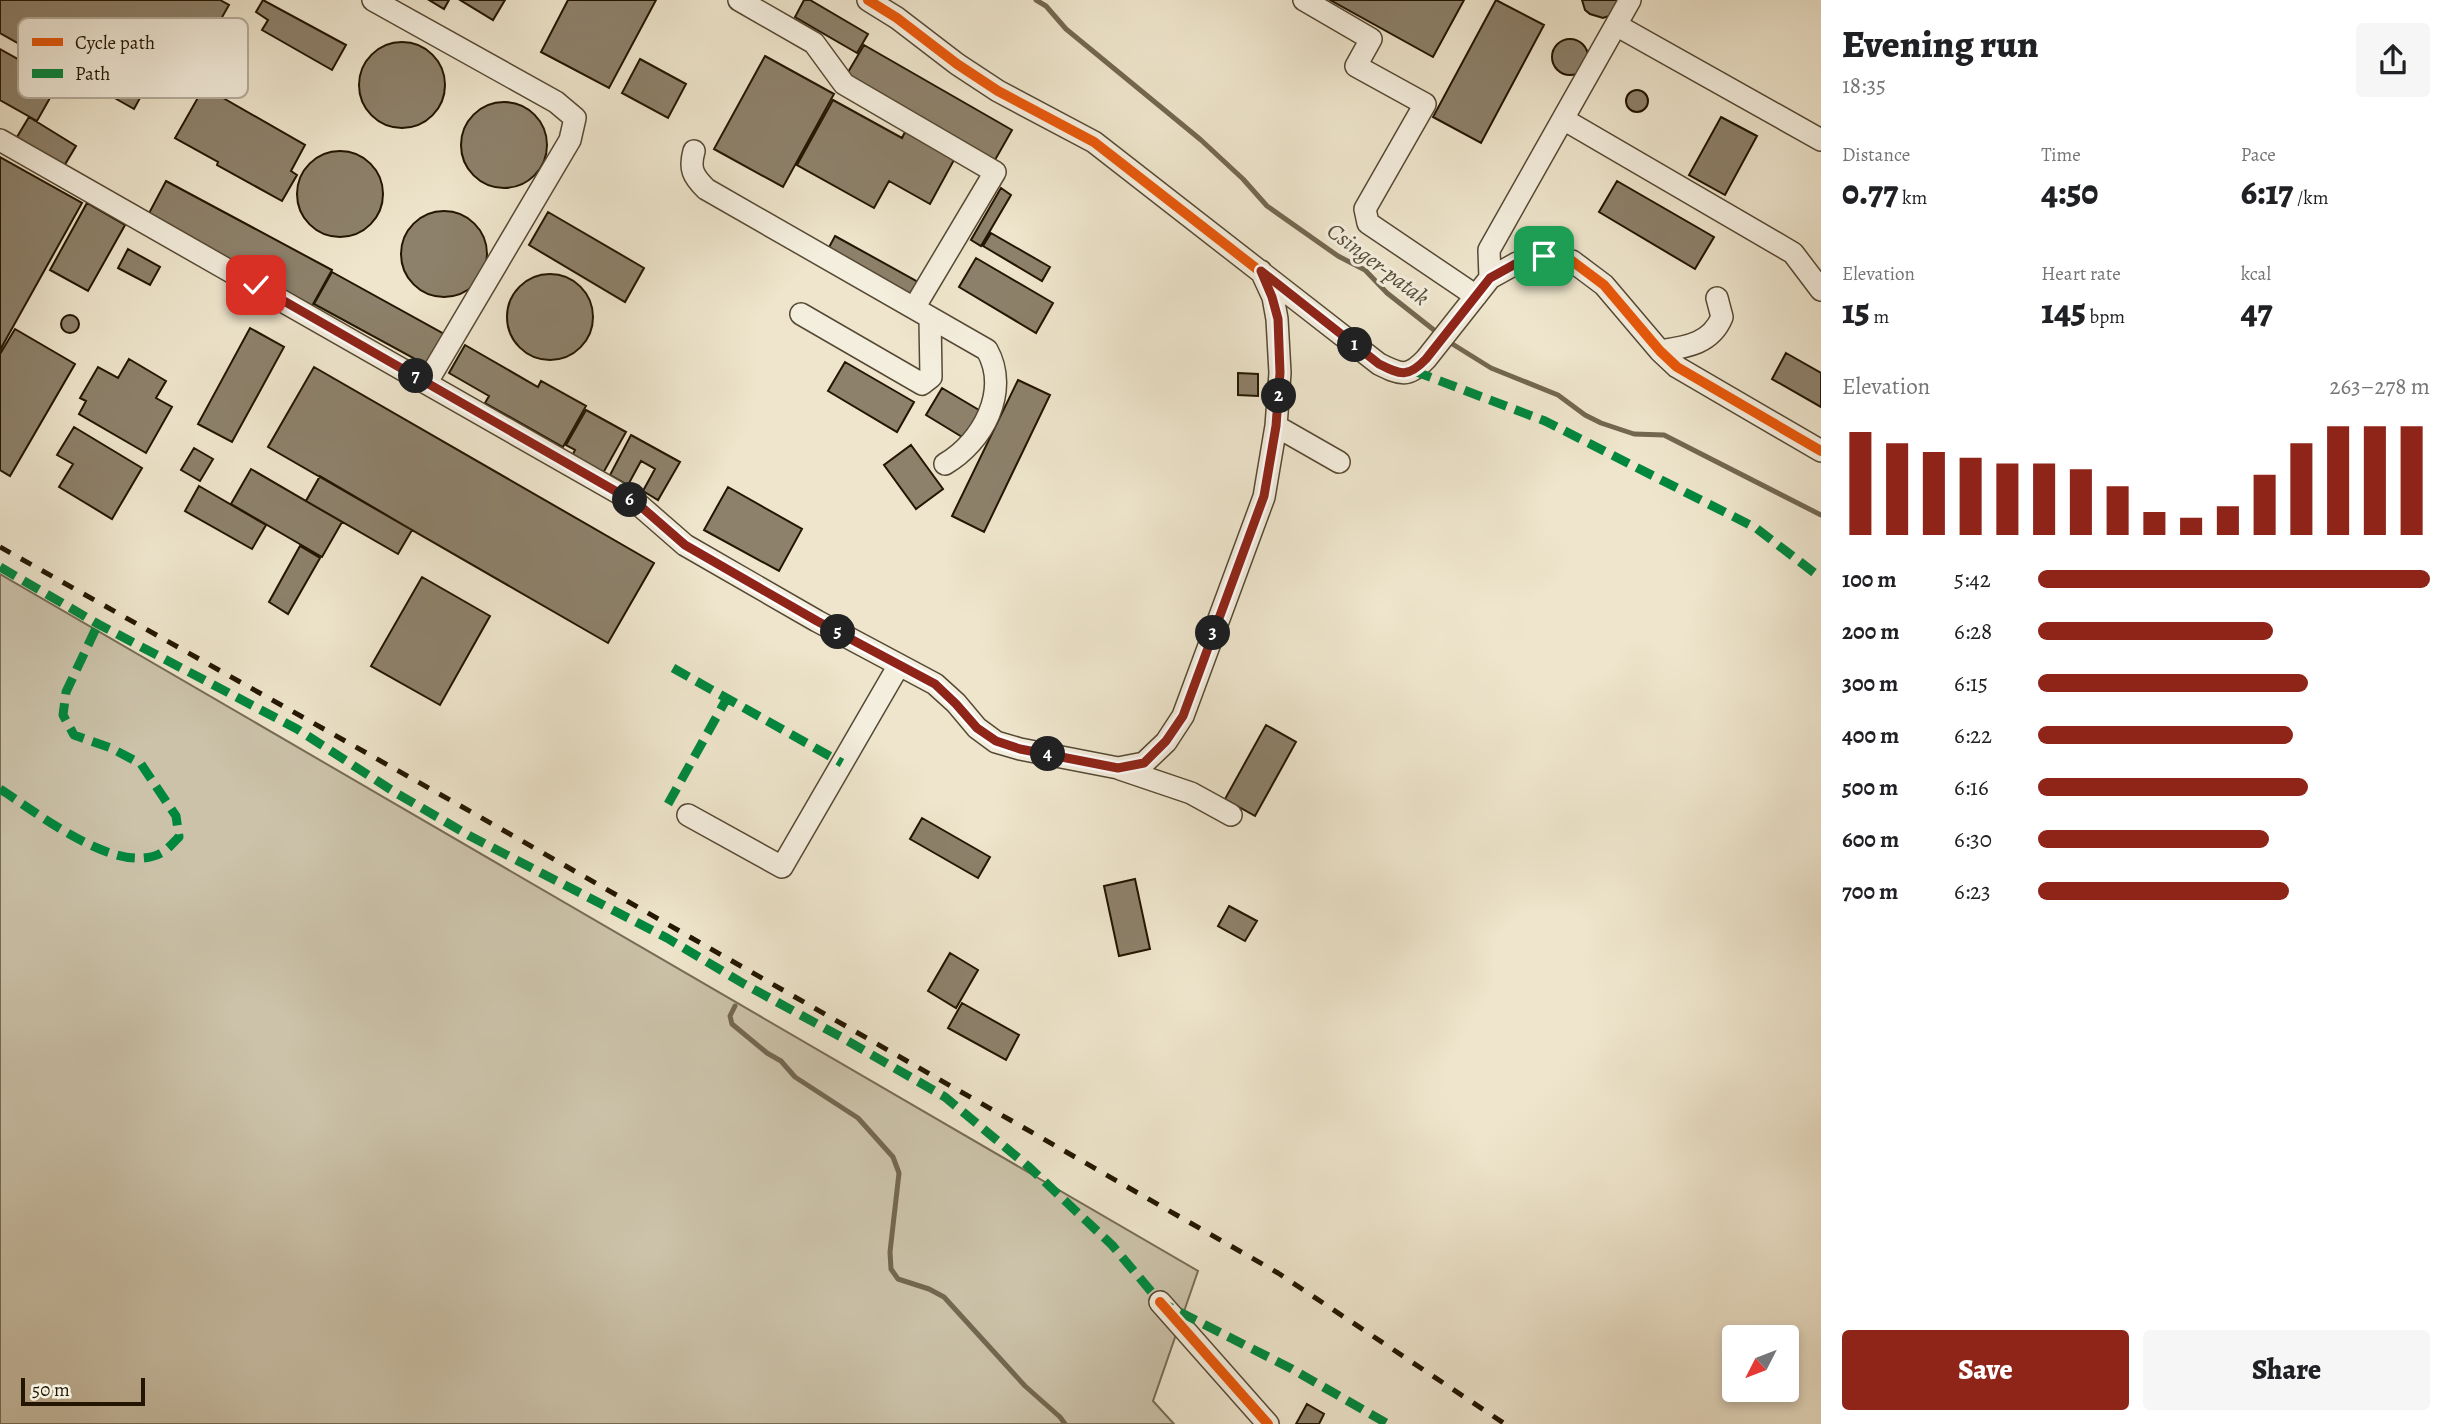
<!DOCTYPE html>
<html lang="en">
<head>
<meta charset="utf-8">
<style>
  body { margin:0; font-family:Alegreya,serif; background:#f6f6f6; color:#202124; height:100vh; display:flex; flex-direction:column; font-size:26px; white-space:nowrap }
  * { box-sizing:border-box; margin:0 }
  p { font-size:23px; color:#757577 }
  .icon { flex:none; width:38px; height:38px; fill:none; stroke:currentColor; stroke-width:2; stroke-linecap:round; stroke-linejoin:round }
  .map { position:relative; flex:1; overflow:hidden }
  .details { display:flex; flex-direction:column; background:#fff; width:630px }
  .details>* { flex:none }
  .needle { width:46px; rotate:228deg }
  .controls { position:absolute; left:1722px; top:1325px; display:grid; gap:14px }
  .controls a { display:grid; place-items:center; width:77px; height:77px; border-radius:7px; background:#fff; box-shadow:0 4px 10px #0003; font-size:35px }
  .scale { position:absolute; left:21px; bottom:18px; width:124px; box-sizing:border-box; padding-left:7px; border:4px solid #231501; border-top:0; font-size:19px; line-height:24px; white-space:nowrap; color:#231501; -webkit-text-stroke:5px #f4eede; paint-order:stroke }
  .pin { position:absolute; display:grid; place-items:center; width:60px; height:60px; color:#fff; margin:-30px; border-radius:14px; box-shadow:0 4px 10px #0006 }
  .km { position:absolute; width:35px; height:35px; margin:-18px; border-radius:50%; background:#222; color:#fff; font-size:19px; line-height:35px; text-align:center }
  .round { display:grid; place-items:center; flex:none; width:74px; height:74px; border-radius:7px; background:#f6f6f6 }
  .head { display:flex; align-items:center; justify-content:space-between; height:119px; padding:0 21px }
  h1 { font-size:38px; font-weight:800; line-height:52px }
  .stats { display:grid; grid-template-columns:repeat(3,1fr); gap:10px; height:119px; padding:7px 21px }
  .stats div { display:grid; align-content:center }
  .stats b { font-size:35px; font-weight:800 }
  .stats small { font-size:19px; font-weight:400 }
  .stats p { font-size:19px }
  .chart { height:196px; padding:14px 21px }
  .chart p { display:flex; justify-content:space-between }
  .chart svg { width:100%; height:126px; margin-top:7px; stroke:#8f2418; stroke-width:6 }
  .primary-button { display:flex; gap:14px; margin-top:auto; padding:14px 21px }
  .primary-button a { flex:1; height:80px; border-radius:7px; background:#8f2418; color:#fff; font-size:28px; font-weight:800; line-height:80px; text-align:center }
  .primary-button a+a { background:#f6f6f6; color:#202124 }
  ul { padding:0 21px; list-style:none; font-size:23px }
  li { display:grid; grid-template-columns:112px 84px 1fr; align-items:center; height:52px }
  li i { height:18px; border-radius:9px; background:#8f2418 }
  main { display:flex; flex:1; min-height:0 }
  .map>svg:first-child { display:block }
  .green { fill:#cbc2a9; stroke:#776c55; stroke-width:2 }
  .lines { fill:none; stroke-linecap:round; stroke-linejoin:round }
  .stream { stroke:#736751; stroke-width:5 }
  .building { fill:#8d816b; stroke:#231501; stroke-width:2 }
  .minor-casing { stroke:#564934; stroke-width:24 }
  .minor { stroke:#f4eede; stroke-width:21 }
  .rail { stroke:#231501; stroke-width:5; stroke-dasharray:12 12; stroke-linecap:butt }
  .quiet { stroke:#00873e; stroke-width:9; stroke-dasharray:18 9; stroke-linecap:butt }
  .cycleway-casing { stroke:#f4eede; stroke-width:15 }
  .cycleway { stroke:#e8590c; stroke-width:10 }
  .route-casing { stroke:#fff; stroke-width:14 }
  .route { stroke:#8f2418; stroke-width:9 }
  .labels { text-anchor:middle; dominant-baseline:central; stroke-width:6; stroke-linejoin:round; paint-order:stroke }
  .water-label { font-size:23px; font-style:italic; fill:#594c37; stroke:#f4eede }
  .key { fill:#f4eede; stroke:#b5ad9c; stroke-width:2 }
  .key-label { font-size:19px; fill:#231501 }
</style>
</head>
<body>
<main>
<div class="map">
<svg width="1821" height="1424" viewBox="0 0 1821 1424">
  <rect width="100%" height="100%" fill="#eee5cc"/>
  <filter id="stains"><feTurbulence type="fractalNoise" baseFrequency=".00286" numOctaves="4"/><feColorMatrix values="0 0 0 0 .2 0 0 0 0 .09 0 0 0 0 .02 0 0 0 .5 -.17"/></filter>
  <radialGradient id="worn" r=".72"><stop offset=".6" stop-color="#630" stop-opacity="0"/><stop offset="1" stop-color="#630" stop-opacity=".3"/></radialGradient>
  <path class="green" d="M 0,574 L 1198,1271 L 1153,1401 L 1174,1424 L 0,1424 Z"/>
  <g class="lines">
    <path class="stream" d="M 1036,0 L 1046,6 L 1066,29 L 1201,140 L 1243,179 L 1267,206 L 1338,256 L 1365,270 L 1387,293 L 1439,334
      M 1446,340 L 1491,368 L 1558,395 L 1585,415 L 1601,423 L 1634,434 L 1664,435 L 1821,515
      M 735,1006 L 730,1016 L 732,1024 L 767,1053 L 781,1061 L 795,1077 L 858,1118 L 893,1157 L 899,1173 L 890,1252 L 891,1269 L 898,1279 L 929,1289 L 944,1297 L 1025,1386 L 1060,1417 L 1065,1424"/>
  </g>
  <path class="building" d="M 0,0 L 220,0 L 229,5 L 199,58 L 185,50 L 171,74 L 157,67 L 134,109 L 0,33 Z
    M 263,0 L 346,45 L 332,70 L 262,30 L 268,20 L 256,12 Z
    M 429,0 L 449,0 L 444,9 Z
    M 460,0 L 505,0 L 493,20 Z
    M 568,0 L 656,0 L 609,88 L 541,52 Z
    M 804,0 L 810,0 L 868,34 L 857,53 L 795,17 Z
    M 1330,0 L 1464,0 L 1433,57 Z
    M 1496,0 L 1544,25 L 1481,143 L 1433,117 Z
    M 1582,0 L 1619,0 L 1609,16 L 1603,18 L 1590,14 L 1585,10 Z
    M1552 57a18 18 0 1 1 36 0a18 18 0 1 1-36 0Z
    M359 85a43 43 0 1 1 86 0a43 43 0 1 1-86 0Z
    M 864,45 L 1012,130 L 995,160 L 847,74 Z
    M 0,49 L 59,82 L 37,121 L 0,100 Z
    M 765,56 L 834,94 L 783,187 L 714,149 Z
    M 640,59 L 686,84 L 668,118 L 622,93 Z
    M 204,87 L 305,145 L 291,171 L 297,175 L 282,201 L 217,165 L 218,162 L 175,138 Z
    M1626 101a11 11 0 1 1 22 0a11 11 0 1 1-22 0Z
    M 833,100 L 902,138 L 905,132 L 954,160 L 930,204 L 889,181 L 874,208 L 797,165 Z
    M461 145a43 43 0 1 1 86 0a43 43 0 1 1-86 0Z
    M 29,117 L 76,146 L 64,166 L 17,137 Z
    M 1721,117 L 1757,136 L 1725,195 L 1689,175 Z
    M297 194a43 43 0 1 1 86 0a43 43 0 1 1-86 0Z
    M 0,157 L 82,203 L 0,350 Z
    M 166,181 L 332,270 L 312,306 L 147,217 Z
    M 1617,181 L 1714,237 L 1695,269 L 1599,212 Z
    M 1001,188 L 1011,195 L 981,246 L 971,240 Z
    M 87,203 L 125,225 L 88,291 L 50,270 Z
    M401 254a43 43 0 1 1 86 0a43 43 0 1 1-86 0Z
    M 548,212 L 644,268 L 625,302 L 529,245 Z
    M 991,233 L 1050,267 L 1042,281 L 983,246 Z
    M 835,236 L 922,284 L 913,299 L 827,251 Z
    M 128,249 L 160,267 L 150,285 L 118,268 Z
    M 976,258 L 1053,303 L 1036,333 L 959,287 Z
    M 332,272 L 444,334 L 426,365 L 314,304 Z
    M507 317a43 43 0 1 1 86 0a43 43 0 1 1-86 0Z
    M61 324a9 9 0 1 1 18 0a9 9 0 1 1-18 0Z
    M 250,328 L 284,347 L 232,442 L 198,424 Z
    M 15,329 L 75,364 L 10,476 L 0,470 L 0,354 Z
    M 465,345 L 538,387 L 541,381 L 586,406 L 563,447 L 485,403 L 489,396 L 449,373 Z
    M 1786,353 L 1821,373 L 1821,407 L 1772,379 Z
    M 129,359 L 166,381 L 156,398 L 172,407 L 146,453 L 79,414 L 86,401 L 80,398 L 98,367 L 118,378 Z
    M 845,362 L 914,402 L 897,432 L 828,391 Z
    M 314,367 L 654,563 L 608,643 L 268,447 Z
    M 1238,373 L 1258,374 L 1258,396 L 1238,395 Z
    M 1018,380 L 1050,395 L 984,532 L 952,516 Z
    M 942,388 L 984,413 L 967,440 L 926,415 Z
    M 586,410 L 626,432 L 602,475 L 571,458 L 575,450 L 566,445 Z
    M 74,427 L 142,468 L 112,519 L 59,487 L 73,464 L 57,455 Z
    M 631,435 L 680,462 L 658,500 L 643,491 L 655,469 L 641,461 L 628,485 L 610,475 Z
    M 911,445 L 943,489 L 916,509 L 884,465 Z
    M 194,448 L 213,459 L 200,481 L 181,470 Z
    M 251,469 L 342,522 L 322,557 L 231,504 Z
    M 320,476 L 412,530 L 398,554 L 306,501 Z
    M 199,486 L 266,525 L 252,549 L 185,511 Z
    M 728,487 L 802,529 L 779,571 L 704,530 Z
    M 300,546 L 320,558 L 288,614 L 269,602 Z
    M 422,577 L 490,616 L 440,705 L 371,666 Z
    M 1266,725 L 1296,742 L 1255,816 L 1225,799 Z
    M 922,818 L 990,857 L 978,878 L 910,839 Z
    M 1135,879 L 1150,949 L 1119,956 L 1104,886 Z
    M 1229,906 L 1257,921 L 1245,941 L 1218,926 Z
    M 950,953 L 978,970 L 956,1008 L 928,991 Z
    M 962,1003 L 1019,1035 L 1006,1060 L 948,1028 Z
    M 1307,1404 L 1324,1414 L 1319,1424 L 1296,1424 Z"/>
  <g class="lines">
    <g class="minor-casing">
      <path id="minor" d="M 373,0 L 556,102 L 575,118 L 570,140 L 427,382
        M 739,0 L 814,43 L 844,84 L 995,172 L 914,308
        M 868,0 L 897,18 L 957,64 L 998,91 L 1094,142 L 1379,364 C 1401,375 1408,378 1426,359 L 1490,278 L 1517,263 L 1544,256 L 1572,261 L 1604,285 L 1660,351 L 1677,367 L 1821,451
        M 1304,0 L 1371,39 L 1356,66 L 1425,104 L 1365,209 L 1368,223 L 1476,296
        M 1616,25 L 1821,140
        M 1563,119 L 1793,253 L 1821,290
        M 0,140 L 638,504 L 685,545 L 817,621 L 935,684 L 956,703 L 977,728 L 996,742 L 1020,749 L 1118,768 L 1144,763 L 1166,742 L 1183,716 L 1264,497 L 1276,426 L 1280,373 L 1277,319 L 1273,297 L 1261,271
        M 694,151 C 689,169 693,176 706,189 L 987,350 C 1010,391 983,442 945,464
        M 1490,278 L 1489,250 L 1630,0
        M 801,314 L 922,384 L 931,377 L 930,318
        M 1660,351 C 1686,347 1711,344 1722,317 L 1717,298
        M 1276,426 L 1339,462
        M 1120,769 L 1191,793 L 1231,815
        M 688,815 L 782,867 L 899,665
        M 1160,1302 L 1268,1424"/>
    </g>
    <use href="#minor" class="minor"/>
    <path class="rail" d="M 0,547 L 459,805 L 1278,1273 L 1505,1424"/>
    <path class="quiet" d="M 1414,371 L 1545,421 L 1756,528 L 1821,578
      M 0,567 L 98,624 L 297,729 L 396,793 L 470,836 L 667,938 L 744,984 L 841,1037 L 945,1097 L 1029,1167 L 1112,1245 L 1160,1302 L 1292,1369 L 1388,1424
      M 673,668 L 842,763
      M 0,789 C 35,811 119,879 163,852 C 168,849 174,842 179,837 L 176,816 L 141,764 L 111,748 L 74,735 L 63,715 L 66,692 L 98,624
      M 668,804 L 727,698"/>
    <g class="cycleway-casing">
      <path id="cycleway" d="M 868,0 L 897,18 L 957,64 L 998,91 L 1094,142 L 1379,364 C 1401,375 1408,378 1426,359 L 1490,278 L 1517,263 L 1544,256 L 1572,261 L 1604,285 L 1660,351 L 1677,367 L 1821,451
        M 1160,1302 L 1268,1424"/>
    </g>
    <use href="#cycleway" class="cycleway"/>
  </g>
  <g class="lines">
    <g class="route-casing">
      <path id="route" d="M 256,285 L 638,504 L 685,545 L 817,621 L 935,684 L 956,704 L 977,728 L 996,741 L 1020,749 L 1118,768 L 1144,763 L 1166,741 L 1183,716 L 1264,496 L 1276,426 L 1280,373 L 1278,319 L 1272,297 L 1261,271 L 1379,364 C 1401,375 1408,378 1426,359 L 1490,278 L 1517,263 L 1544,256"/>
    </g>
    <use href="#route" class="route"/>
  </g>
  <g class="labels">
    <g class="water-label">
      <text transform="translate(1378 264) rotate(37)">Csinger-patak</text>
    </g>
  </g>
  <rect x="18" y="18" width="230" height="80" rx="10" class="key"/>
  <rect x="32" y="38" width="31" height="8" fill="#e8590c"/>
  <rect x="32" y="69" width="31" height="9" fill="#00873e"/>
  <g class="key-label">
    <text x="75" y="49">Cycle path</text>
    <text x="75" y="80">Path</text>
  </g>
  <rect width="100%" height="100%" filter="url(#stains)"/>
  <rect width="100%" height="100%" fill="url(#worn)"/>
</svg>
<div class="controls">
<a><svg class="needle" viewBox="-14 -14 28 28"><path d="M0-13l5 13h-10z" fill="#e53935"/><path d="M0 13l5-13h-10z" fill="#757577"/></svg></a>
</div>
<div class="scale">50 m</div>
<div class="pin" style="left:1544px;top:256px;background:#1e9e55"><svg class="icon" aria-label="arrive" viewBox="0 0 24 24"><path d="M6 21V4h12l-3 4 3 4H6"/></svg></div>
<div class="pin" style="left:256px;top:285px;background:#d93025"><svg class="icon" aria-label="check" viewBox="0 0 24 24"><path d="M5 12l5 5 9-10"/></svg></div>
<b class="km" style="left:1355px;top:345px">1</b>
<b class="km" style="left:1279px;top:396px">2</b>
<b class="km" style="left:1213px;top:633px">3</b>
<b class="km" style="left:1048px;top:754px">4</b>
<b class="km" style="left:838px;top:632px">5</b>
<b class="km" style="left:630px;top:500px">6</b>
<b class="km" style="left:416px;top:376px">7</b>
</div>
<section class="details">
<div class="head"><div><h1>Evening run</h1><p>18:35</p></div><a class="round"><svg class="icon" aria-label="share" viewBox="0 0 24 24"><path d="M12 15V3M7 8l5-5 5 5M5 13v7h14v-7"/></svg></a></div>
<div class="stats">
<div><p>Distance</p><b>0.77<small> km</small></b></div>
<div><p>Time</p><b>4:50</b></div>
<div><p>Pace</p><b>6:17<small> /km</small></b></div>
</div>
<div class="stats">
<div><p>Elevation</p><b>15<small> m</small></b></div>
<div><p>Heart rate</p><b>145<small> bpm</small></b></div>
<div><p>kcal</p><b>47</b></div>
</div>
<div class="chart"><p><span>Elevation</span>263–278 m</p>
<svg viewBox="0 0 160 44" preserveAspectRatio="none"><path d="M5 44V8M15 44V12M25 44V15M35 44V17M45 44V19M55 44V19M65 44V21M75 44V27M85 44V36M95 44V38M105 44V34M115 44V23M125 44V12M135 44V6M145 44V6M155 44V6"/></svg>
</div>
<ul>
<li><b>100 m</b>5:42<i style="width:100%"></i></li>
<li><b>200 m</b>6:28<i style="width:60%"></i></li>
<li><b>300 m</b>6:15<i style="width:69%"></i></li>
<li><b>400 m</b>6:22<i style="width:65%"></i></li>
<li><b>500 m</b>6:16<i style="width:69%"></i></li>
<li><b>600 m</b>6:30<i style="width:59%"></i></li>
<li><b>700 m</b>6:23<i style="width:64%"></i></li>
</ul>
<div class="primary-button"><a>Save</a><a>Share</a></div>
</section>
</main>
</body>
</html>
